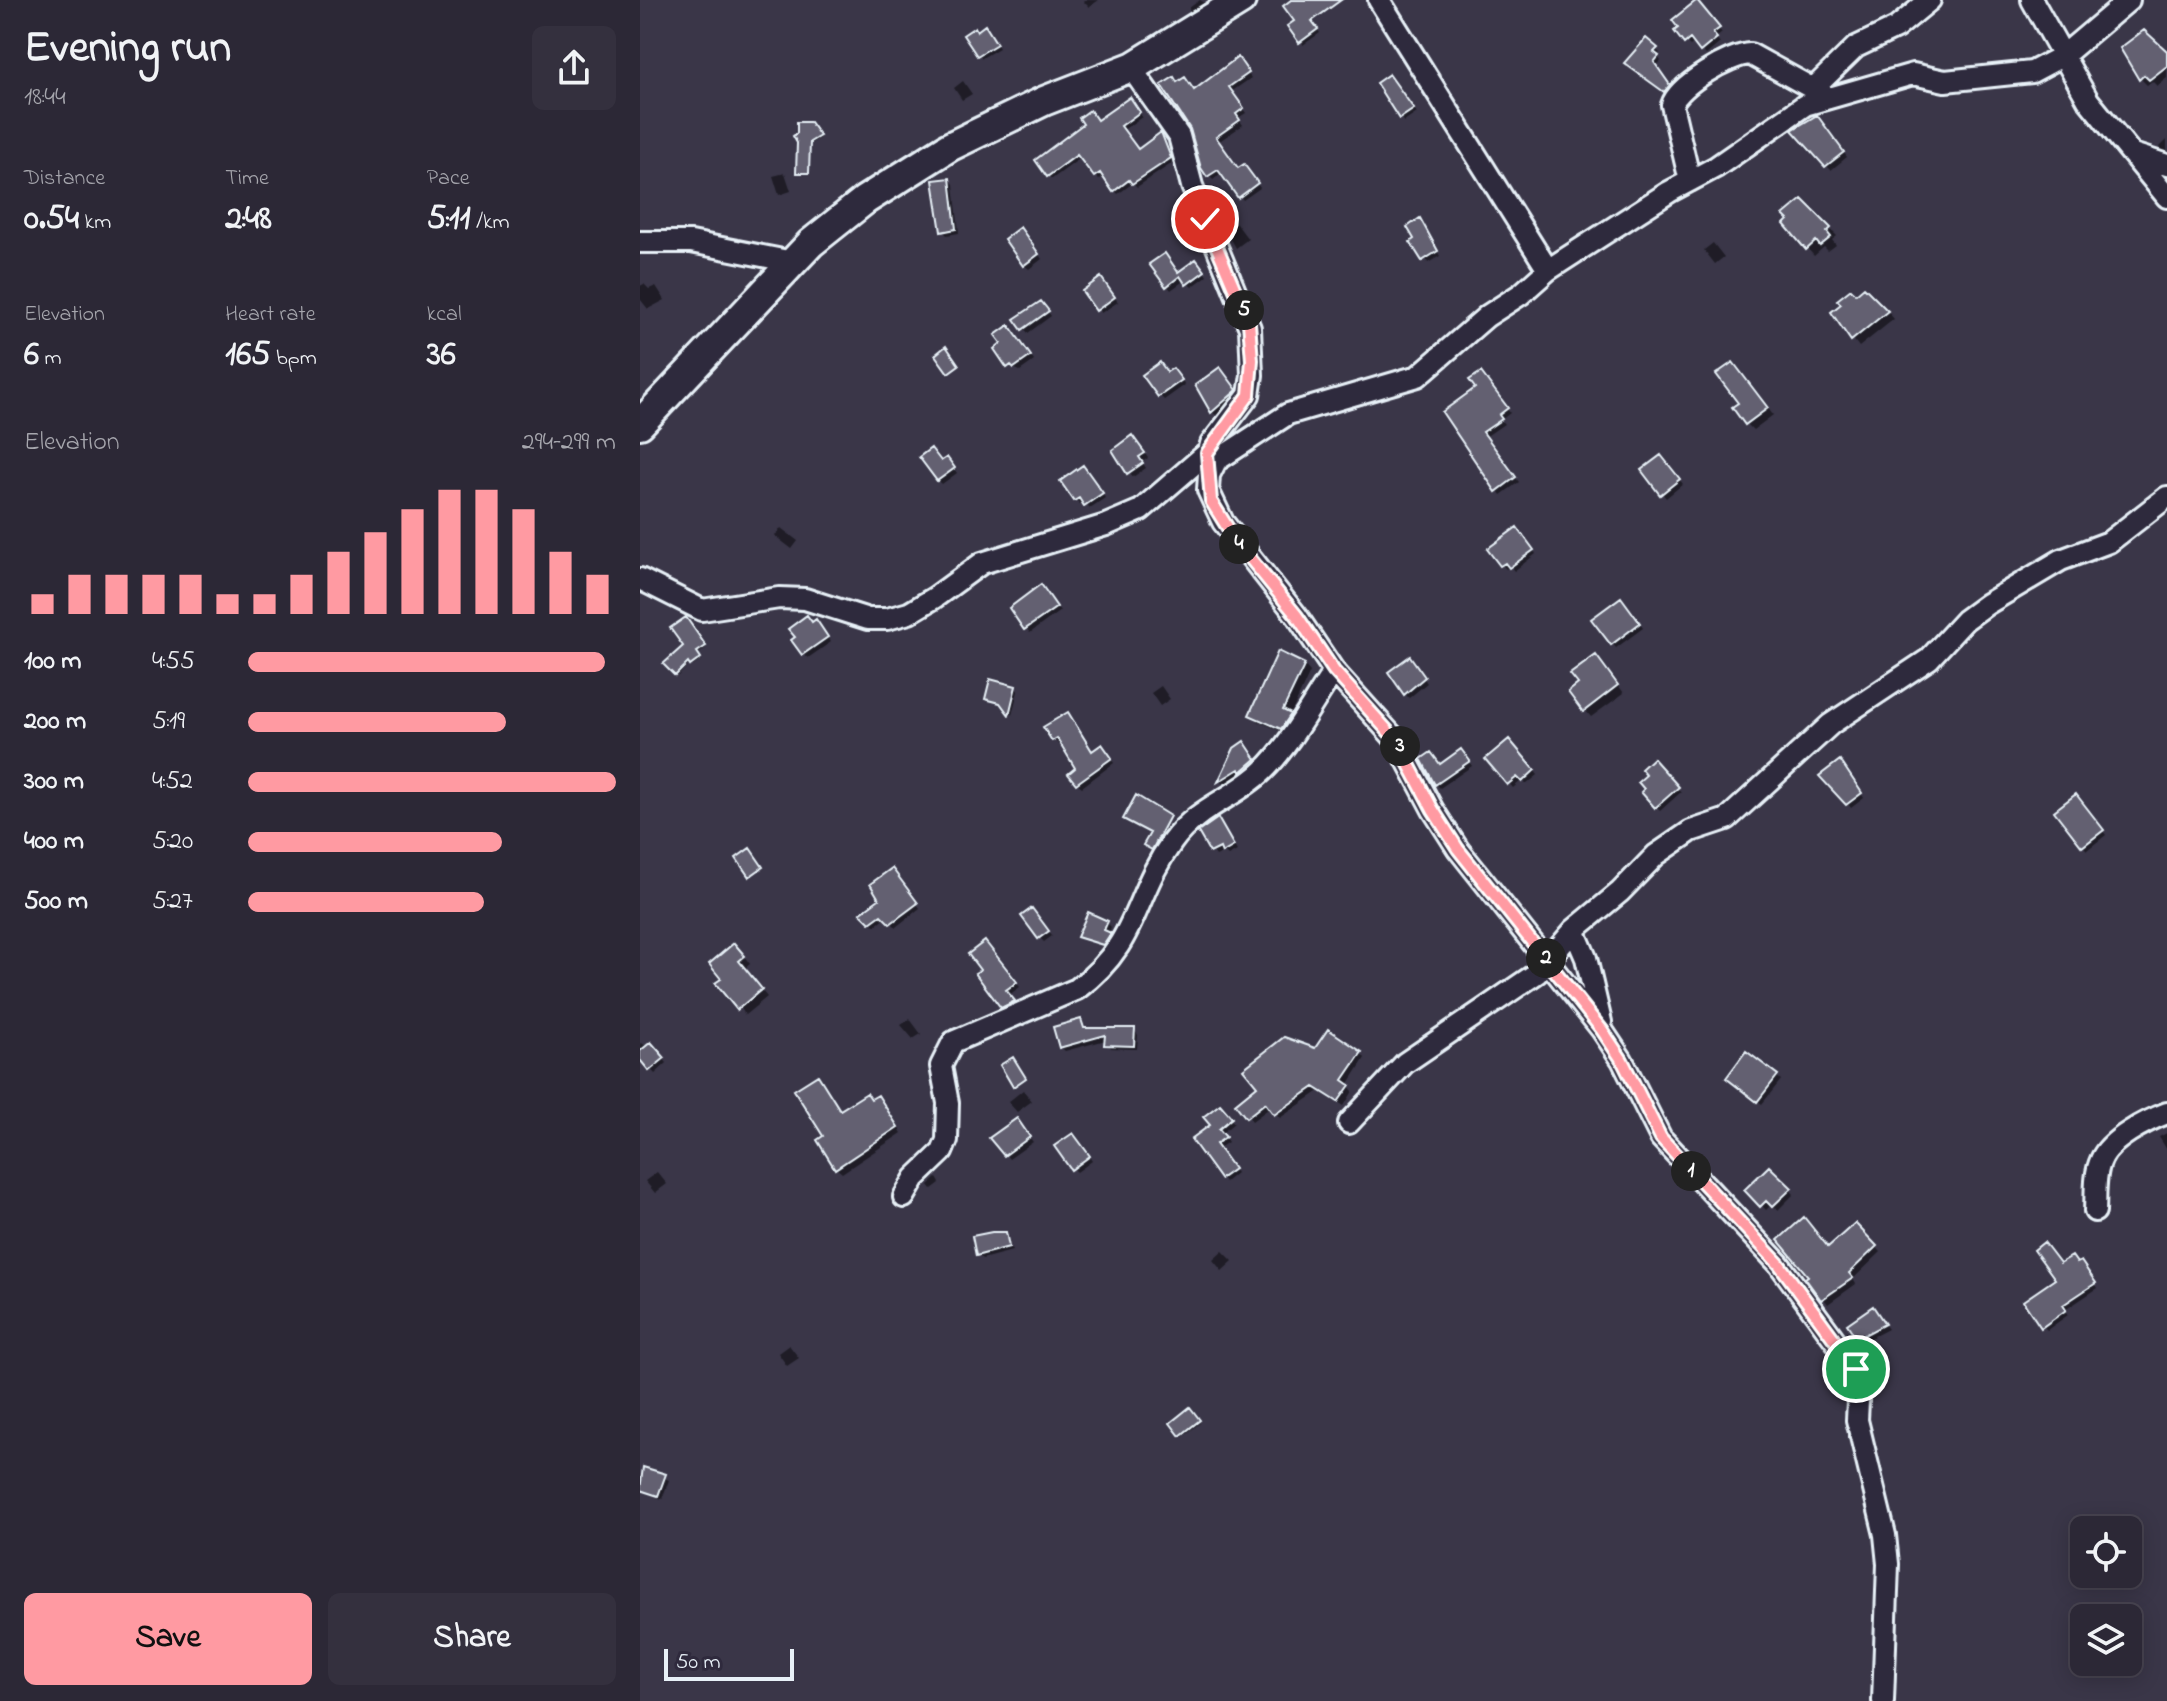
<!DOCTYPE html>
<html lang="en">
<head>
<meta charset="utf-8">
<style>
  body { margin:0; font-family:"Indie Flower",sans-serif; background:#34303e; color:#f1f3f6; height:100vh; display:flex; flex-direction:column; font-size:30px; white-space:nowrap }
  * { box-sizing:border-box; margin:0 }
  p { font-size:26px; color:#a6a6ad }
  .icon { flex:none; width:44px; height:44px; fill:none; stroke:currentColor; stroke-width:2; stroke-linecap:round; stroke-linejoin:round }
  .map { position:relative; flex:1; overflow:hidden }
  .drawer { display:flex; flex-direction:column; background:#2c2836; width:640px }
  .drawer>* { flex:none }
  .controls { position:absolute; left:1430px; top:1516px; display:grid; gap:16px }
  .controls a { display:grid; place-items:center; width:72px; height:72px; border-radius:12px; background:#2c2836; box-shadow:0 4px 20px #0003,0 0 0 2px #484451; font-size:40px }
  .scale { position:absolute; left:24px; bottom:20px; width:130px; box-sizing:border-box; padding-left:8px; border:4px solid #e8f1f8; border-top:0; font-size:22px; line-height:28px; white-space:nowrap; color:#e8f1f8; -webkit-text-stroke:6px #2f2a3d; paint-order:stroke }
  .pin { position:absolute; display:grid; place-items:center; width:68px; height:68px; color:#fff; margin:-34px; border:4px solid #fff; border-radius:50%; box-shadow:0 2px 8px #0007 }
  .km { position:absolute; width:40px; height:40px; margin:-20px; border-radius:50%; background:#222; color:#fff; font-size:22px; line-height:40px; text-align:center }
  .round { display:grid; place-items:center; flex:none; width:84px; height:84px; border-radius:12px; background:#34303e }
  .overview { display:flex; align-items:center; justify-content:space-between; height:136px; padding:0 24px }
  h1 { font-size:44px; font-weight:700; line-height:60px }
  .stats { display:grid; grid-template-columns:repeat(3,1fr); gap:12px; height:136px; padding:8px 24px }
  .stats div { display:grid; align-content:center }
  .stats b { font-size:34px; font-weight:700 }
  .stats small { font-size:22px; font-weight:400 }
  .stats p { font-size:22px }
  .chart { height:224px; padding:16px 24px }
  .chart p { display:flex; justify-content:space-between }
  .chart svg { width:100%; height:144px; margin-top:8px; stroke:#ff9aa2; stroke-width:6 }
  .primary-button { display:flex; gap:16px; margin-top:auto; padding:16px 24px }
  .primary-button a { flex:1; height:92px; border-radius:12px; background:#ff9aa2; color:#111; font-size:32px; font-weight:700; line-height:92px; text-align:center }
  .primary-button a+a { background:#34303e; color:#f1f3f6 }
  ul { padding:0 24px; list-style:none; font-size:26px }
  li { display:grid; grid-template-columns:128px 96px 1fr; align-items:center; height:60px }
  li i { height:20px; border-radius:10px; background:#ff9aa2 }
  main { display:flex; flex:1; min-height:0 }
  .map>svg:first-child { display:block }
  .shadow { fill:#0007 }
  .building { fill:#636171; stroke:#e8f1f8; stroke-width:2 }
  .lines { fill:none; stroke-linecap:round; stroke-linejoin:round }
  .street-casing { stroke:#e8f1f8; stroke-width:26 }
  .secondary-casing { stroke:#e8f1f8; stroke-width:34 }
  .street { stroke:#2f2a3d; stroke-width:20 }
  .secondary { stroke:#2f2a3d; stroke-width:28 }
  .route-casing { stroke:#fff; stroke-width:16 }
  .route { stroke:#ff9aa2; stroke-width:10 }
</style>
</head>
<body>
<main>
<section class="drawer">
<div class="overview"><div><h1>Evening run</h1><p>18:44</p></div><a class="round"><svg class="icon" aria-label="share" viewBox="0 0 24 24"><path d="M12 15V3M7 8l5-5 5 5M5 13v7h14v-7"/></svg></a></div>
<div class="stats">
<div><p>Distance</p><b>0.54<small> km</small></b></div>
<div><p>Time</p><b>2:48</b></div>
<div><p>Pace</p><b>5:11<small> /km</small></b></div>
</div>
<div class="stats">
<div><p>Elevation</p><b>6<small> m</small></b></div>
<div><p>Heart rate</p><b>165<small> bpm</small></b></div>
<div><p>kcal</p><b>36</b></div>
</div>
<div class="chart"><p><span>Elevation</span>294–299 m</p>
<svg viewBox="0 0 160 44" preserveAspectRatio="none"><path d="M5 44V38M15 44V32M25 44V32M35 44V32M45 44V32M55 44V38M65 44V38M75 44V32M85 44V25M95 44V19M105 44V12M115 44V6M125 44V6M135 44V12M145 44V25M155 44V32"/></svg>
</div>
<ul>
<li><b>100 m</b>4:55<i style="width:97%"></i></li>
<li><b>200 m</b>5:19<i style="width:70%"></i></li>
<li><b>300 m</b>4:52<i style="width:100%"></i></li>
<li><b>400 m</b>5:20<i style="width:69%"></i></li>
<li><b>500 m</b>5:27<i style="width:64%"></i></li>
</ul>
<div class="primary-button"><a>Save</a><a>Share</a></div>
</section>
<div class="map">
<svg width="1527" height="1701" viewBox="0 0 1527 1701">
  <rect width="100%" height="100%" fill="#3a3648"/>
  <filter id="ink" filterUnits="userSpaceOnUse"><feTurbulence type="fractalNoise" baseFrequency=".0125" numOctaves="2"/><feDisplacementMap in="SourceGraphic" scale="16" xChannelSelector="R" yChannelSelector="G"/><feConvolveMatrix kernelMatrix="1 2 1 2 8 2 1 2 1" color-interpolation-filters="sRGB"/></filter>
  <g filter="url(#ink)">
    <path class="shadow" d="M 442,0 L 459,0 L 449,7 Z
      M 560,0 L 568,5 L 550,16 L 549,8 Z
      M 654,0 L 659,0 L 680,33 L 663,45 Z
      M 1058,2 L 1082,33 L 1076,38 L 1080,43 L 1066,55 L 1055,42 L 1050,46 L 1046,42 Z
      M 348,31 L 359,48 L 342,58 L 339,54 L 338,33 Z
      M 1516,40 L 1527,52 L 1527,78 L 1517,86 L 1512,81 L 1507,85 L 1500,78 Z
      M 1007,41 L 1020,53 L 1017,56 L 1021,61 L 1016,67 L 1032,90 L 1029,94 L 990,67 Z
      M 601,64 L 611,78 L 591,92 L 606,113 L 598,118 L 603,125 L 578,142 L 599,171 L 608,171 L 620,188 L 603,200 L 582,173 L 573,180 L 563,168 L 538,84 L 554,92 Z
      M 753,80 L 777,113 L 764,122 L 760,118 Z
      M 323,81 L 332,94 L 322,100 L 314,88 Z
      M 493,103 L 502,117 L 483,130 L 499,151 L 520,135 L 534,162 L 497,187 L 493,183 L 478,194 L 464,176 L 459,180 L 455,176 L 442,157 L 412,179 L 408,176 L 458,122 Z
      M 1181,122 L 1207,157 L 1191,170 L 1187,166 Z
      M 169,124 L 180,138 L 170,144 L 170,174 L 160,174 Z
      M 1527,140 L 1527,153 L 1525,153 L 1519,148 Z
      M 145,173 L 151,191 L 139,195 L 133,176 Z
      M 310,180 L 314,184 L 319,233 L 307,235 L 303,231 Z
      M 1162,202 L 1197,236 L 1192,240 L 1196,245 L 1188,251 L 1184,247 L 1174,256 L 1146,224 Z
      M 780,220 L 800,256 L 788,263 L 777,239 Z
      M 596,223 L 608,239 L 596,248 L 586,230 Z
      M 384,234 L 402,259 L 389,269 L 384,265 Z
      M 1073,243 L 1084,257 L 1075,264 L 1064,250 Z
      M 560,266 L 567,276 L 552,287 L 545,280 L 531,290 L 527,285 L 539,274 Z
      M 4,284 L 9,289 L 16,286 L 25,300 L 8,309 L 0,299 L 0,286 Z
      M 465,284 L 478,302 L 461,313 L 457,309 Z
      M 1216,296 L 1234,296 L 1254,319 L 1219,347 L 1193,313 Z
      M 405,307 L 411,316 L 388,333 L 377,320 Z
      M 373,332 L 394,361 L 380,371 L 369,366 Z
      M 1100,371 L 1133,415 L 1113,430 L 1107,424 Z
      M 584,373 L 599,395 L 576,415 L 572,412 Z
      M 528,374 L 537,374 L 545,385 L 524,400 L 520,396 Z
      M 845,379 L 870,413 L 861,420 L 864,424 L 845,437 L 879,482 L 861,495 L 804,412 L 838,388 Z
      M 496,442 L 508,458 L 502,462 L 506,468 L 493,477 L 475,450 Z
      M 1025,462 L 1043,484 L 1026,498 L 1004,471 Z
      M 301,463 L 310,463 L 317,473 L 302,484 L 298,480 Z
      M 447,471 L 465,498 L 450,508 L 444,501 L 440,504 L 436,500 Z
      M 141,528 L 158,541 L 152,549 L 135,536 Z
      M 881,534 L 896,554 L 874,571 L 870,566 L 866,569 L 862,565 Z
      M 405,591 L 420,611 L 390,633 L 371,608 Z
      M 985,604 L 1003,628 L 976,648 L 954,620 Z
      M 45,620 L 66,648 L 57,655 L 61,660 L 53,666 L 50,663 L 38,676 L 26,664 L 45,646 Z
      M 172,624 L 179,626 L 191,642 L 168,658 L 163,654 Z
      M 774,663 L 787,683 L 769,698 L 765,694 Z
      M 962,664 L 984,693 L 951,717 L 945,710 L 941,685 Z
      M 664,665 L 670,672 L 650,716 L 656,722 L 648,734 L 618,721 L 612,714 Z
      M 521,686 L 530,699 L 520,706 L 511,693 Z
      M 375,687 L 378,691 L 372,715 L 364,705 L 347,699 Z
      M 428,714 L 453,753 L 465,751 L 474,763 L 442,787 L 437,783 L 438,769 L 422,742 L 418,744 L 406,728 Z
      M 873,745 L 898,775 L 887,784 L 882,780 L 873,788 L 848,759 Z
      M 608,748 L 619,764 L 584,785 L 581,782 L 596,749 Z
      M 825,756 L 832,766 L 800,788 L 796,784 L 800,766 Z
      M 1013,760 L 1041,792 L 1020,811 L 1003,792 Z
      M 1204,766 L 1224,798 L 1211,808 L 1207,803 Z
      M 1440,801 L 1466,835 L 1447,850 L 1443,846 Z
      M 529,817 L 513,850 L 507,846 L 512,833 Z
      M 578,820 L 597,851 L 588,856 L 584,852 L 576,856 L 561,833 Z
      M 255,875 L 280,908 L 256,927 L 246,917 L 235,926 L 223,913 L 242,899 Z
      M 396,915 L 412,936 L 404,942 L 400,938 Z
      M 467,923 L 471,927 L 468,934 L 474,938 L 468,948 L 439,936 Z
      M 348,947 L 380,987 L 369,995 L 377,1006 L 366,1011 L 343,970 Z
      M 101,952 L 110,964 L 104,969 L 127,997 L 105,1015 L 84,979 Z
      M 270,1019 L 281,1034 L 273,1039 L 261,1025 Z
      M 440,1021 L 446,1030 L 494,1030 L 498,1035 L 497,1049 L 471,1048 L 466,1040 L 425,1051 L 421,1047 Z
      M 0,1043 L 15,1049 L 27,1063 L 15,1074 L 0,1057 Z
      M 676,1050 L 721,1053 L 725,1058 L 708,1085 L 713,1091 L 704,1106 L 681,1090 L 640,1118 L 631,1107 L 612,1121 L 608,1116 Z
      M 1136,1076 L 1141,1080 L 1122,1104 L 1093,1082 Z
      M 383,1090 L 392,1101 L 377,1112 L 368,1102 Z
      M 232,1101 L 243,1103 L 262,1133 L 202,1173 L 196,1168 L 201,1112 Z
      M 583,1110 L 594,1123 L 582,1133 L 588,1142 L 579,1148 L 596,1173 L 585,1182 L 554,1139 L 573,1125 Z
      M 380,1125 L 393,1142 L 369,1159 L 352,1138 Z
      M 1527,1133 L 1527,1150 L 1519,1137 Z
      M 437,1140 L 452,1161 L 437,1172 L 433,1168 Z
      M 1129,1168 L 1154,1194 L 1138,1210 L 1132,1204 L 1126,1210 L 1107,1190 Z
      M 17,1172 L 27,1184 L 15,1193 L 5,1181 Z
      M 297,1178 L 300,1183 L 292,1189 L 289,1185 Z
      M 1215,1225 L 1241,1252 L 1213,1279 L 1216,1284 L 1188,1304 L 1168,1278 L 1189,1250 Z
      M 365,1234 L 372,1251 L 342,1259 L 338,1255 Z
      M 583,1251 L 593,1261 L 582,1271 L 573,1260 Z
      M 1435,1262 L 1444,1267 L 1458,1288 L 1425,1310 L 1428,1315 L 1407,1330 L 1403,1326 L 1421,1265 Z
      M 1236,1313 L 1248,1329 L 1223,1342 L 1219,1338 Z
      M 149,1345 L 159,1358 L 147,1366 L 138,1353 Z
      M 549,1410 L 560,1423 L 543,1436 L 533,1423 Z
      M 4,1469 L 29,1480 L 22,1499 L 0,1490 Z"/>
    <path class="building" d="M 651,0 L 701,0 L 672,21 L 678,29 L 659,43 L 647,26 L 654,21 L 643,6 Z
      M 1057,0 L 1080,28 L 1073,33 L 1077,38 L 1060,52 L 1050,39 L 1044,44 L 1034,31 L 1038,28 L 1032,20 Z
      M 345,25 L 357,44 L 337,56 L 323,35 L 335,27 L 337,31 Z
      M 1504,30 L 1527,51 L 1527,66 L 1509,80 L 1504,75 L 1499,80 L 1480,48 Z
      M 1006,38 L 1018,48 L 1014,52 L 1019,56 L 1014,62 L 1030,85 L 1024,92 L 984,63 Z
      M 598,57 L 609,73 L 589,87 L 604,108 L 596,114 L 600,120 L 576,137 L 598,168 L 604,164 L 618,183 L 598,198 L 578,170 L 567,177 L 561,168 L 550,129 L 521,85 L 534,77 L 537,82 L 545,77 L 554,90 Z
      M 749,74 L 774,109 L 759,119 L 736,83 Z
      M 490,97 L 500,112 L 481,126 L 498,149 L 521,132 L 531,158 L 492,184 L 489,180 L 473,192 L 460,173 L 454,177 L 437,155 L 407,177 L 395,160 L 443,124 L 439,118 L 450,110 L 457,120 Z
      M 1177,115 L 1204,152 L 1185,167 L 1152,130 Z
      M 157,122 L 170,122 L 180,136 L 170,142 L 169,173 L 156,173 L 157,143 L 153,136 L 157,133 Z
      M 310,178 L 316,229 L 301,232 L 293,180 Z
      M 1162,199 L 1191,228 L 1187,232 L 1191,237 L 1180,246 L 1176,241 L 1166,250 L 1144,224 L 1148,220 L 1143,215 Z
      M 780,218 L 798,251 L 782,261 L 770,242 L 774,239 L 767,227 Z
      M 380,227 L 399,254 L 383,266 L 364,239 Z
      M 525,253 L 538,272 L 556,259 L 565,271 L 546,285 L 540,276 L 526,287 L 509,264 Z
      M 461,277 L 475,297 L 456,311 L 442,291 Z
      M 1224,287 L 1248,311 L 1211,341 L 1191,312 L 1201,304 L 1197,300 L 1211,289 L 1216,294 Z
      M 401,301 L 409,311 L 382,330 L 374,319 Z
      M 369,325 L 391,356 L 374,368 L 371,365 L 367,368 L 354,349 L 361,343 L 355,335 Z
      M 306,346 L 319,365 L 308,373 L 295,355 Z
      M 520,362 L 527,372 L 533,368 L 542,380 L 518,397 L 502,375 Z
      M 1093,362 L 1128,408 L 1105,425 L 1092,407 L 1098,403 L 1076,374 Z
      M 580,367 L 597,390 L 571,413 L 555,385 Z
      M 841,372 L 868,408 L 859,415 L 862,419 L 843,432 L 876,477 L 856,492 L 802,412 L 835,388 L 829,380 Z
      M 492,435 L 505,453 L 499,457 L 503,463 L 487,474 L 472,450 Z
      M 291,448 L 301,461 L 307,457 L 315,468 L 297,481 L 279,457 Z
      M 1021,455 L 1040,479 L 1020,495 L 1001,470 Z
      M 443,465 L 463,493 L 444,506 L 439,498 L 434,501 L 420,481 Z
      M 877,527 L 894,550 L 869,568 L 865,563 L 860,566 L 847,549 Z
      M 401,584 L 417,607 L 384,630 L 369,608 Z
      M 981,597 L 1000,623 L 971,645 L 951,619 Z
      M 167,615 L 172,622 L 176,619 L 188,637 L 162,655 L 151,640 L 155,637 L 148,629 Z
      M 46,617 L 66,646 L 57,652 L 61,658 L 50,666 L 48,663 L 35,676 L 23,664 L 43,646 L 30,628 Z
      M 638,651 L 665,664 L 643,710 L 651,714 L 641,729 L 609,715 Z
      M 956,655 L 978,685 L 943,712 L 928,692 L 938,684 L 930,674 Z
      M 770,656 L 785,677 L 764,695 L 748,672 Z
      M 350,679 L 376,686 L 369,715 L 360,703 L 345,699 Z
      M 428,712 L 452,751 L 462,744 L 472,758 L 436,784 L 428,774 L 435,768 L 417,738 L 412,741 L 403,727 Z
      M 869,739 L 895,770 L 882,782 L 877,777 L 867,785 L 845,759 Z
      M 604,741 L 616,759 L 601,772 L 599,769 L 578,782 L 594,748 Z
      M 821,749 L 830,761 L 795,785 L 781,759 L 791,752 L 800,764 Z
      M 1013,758 L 1039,787 L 1015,808 L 1001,792 L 1004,789 L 998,782 L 1006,775 L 1001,769 Z
      M 1200,760 L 1222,793 L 1206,805 L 1179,776 Z
      M 1436,794 L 1464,830 L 1442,847 L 1414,811 Z
      M 496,795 L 530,816 L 512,850 L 503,845 L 510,833 L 483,819 Z
      M 578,818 L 594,846 L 582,853 L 580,848 L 570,853 L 558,832 Z
      M 110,848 L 123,867 L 109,877 L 96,858 Z
      M 252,868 L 278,903 L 250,924 L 241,915 L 230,923 L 220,913 L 239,899 L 230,884 Z
      M 392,908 L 409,931 L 398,939 L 381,916 Z
      M 448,912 L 468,921 L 464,930 L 471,933 L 463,945 L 437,937 Z
      M 345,941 L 377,982 L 366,990 L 375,1001 L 361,1008 L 335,973 L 340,970 L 328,954 Z
      M 94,943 L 105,956 L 99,961 L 122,989 L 97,1010 L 75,983 L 81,979 L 69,964 Z
      M 441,1019 L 444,1028 L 495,1028 L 494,1046 L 464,1045 L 465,1035 L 419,1048 L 413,1027 Z
      M 688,1029 L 722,1052 L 703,1080 L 710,1085 L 698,1102 L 674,1087 L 634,1115 L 625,1103 L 606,1118 L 595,1104 L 617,1086 L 603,1069 L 644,1037 L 675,1048 Z
      M 11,1042 L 25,1058 L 9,1071 L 0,1060 L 0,1051 Z
      M 1106,1051 L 1138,1075 L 1117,1102 L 1086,1078 Z
      M 373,1057 L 386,1078 L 373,1087 L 360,1065 Z
      M 178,1075 L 200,1110 L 227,1093 L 231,1099 L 238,1095 L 258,1127 L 195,1169 L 177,1140 L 183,1136 L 154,1090 Z
      M 580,1104 L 592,1118 L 579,1129 L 586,1137 L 576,1144 L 594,1169 L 580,1179 L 551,1139 L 570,1125 L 563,1117 Z
      M 377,1118 L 390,1137 L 364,1156 L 349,1138 Z
      M 433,1133 L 450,1156 L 431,1170 L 414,1146 Z
      M 1129,1166 L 1152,1188 L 1132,1207 L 1126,1201 L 1120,1207 L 1104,1190 Z
      M 1164,1217 L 1188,1247 L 1215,1223 L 1237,1246 L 1209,1273 L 1213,1278 L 1181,1300 L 1165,1278 L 1168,1276 L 1138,1240 Z
      M 352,1232 L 366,1232 L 369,1247 L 336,1256 L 332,1236 Z
      M 1404,1242 L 1420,1263 L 1432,1256 L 1437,1263 L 1441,1261 L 1456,1283 L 1423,1305 L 1426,1310 L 1401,1328 L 1383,1301 L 1415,1279 L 1394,1250 Z
      M 1233,1306 L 1245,1324 L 1217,1339 L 1207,1324 Z
      M 550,1407 L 560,1420 L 540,1436 L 530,1423 Z
      M 3,1467 L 26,1474 L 18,1496 L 0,1490 Z"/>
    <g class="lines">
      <g class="street-casing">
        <path id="street" d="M 739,0 L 908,270
          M 1392,0 L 1448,100 L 1527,197
          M 491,68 L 539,136 L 552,186 L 610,328 L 612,375 L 609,395 L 571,444 L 566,463
          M 1174,88 L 1216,47 L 1256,28 L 1290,0
          M 1493,154 L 1527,165
          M 1050,181 L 1032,105 C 1038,85 1090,55 1110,54 L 1188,97
          M 0,242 L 51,242 L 153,262
          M 0,579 L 62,610 L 139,598 L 165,599 L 228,619 L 247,619 L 269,613 L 294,598 L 342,563 L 466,525 L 501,510 L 567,453
          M 934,930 L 946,958 L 961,1022
          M 709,1123 L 765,1063 L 897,973 L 934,930 L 980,892 L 1016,855 L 1051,831 L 1087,819 L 1191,724 L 1289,659 L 1325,620 L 1347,604 L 1421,560 L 1469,542 L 1527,497
          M 264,1197 L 275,1178 L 302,1152 L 307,1140 L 308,1103 L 301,1066 L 313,1042 L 437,989 C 500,942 492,897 532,842 C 558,806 594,799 623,771 C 651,744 672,703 694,671
          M 1455,1211 C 1456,1194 1454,1175 1461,1160 C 1470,1139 1506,1121 1527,1113
          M 1243,1701 L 1248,1564 L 1245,1535 L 1217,1420 L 1219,1381 L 1216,1369 L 1139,1264 L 1021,1138 L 982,1060 L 962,1030 L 818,849 L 793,810 L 756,740 L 694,671 L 657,616 L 583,522 L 568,490 L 569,475 L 576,461 L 648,414 L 778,376 L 847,316 L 881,294 L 908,270 L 1029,192 L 1076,167 L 1165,105 L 1273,74 L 1305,81 L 1392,72 L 1424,55 L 1489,0"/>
      </g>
      <g class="secondary-casing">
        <path id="secondary" d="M 0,424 L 171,243 L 225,200 L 309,147 L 404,101 L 494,66 L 601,0"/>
      </g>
      <use href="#street" class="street"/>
      <use href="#secondary" class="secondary"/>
    </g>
  </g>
  <g class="lines" filter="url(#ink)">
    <g class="route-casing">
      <path id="route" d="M 565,219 L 609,323 L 612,360 L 609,395 L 567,453 L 571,501 L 596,541 L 657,616 L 694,671 L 756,740 L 793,810 L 818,849 L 962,1030 L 982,1060 L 1021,1138 L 1139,1264 L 1216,1369"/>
    </g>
    <use href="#route" class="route"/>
  </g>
</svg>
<div class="controls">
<a><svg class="icon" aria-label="locate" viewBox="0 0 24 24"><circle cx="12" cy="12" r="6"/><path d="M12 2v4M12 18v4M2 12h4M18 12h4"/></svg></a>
<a><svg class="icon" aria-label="layers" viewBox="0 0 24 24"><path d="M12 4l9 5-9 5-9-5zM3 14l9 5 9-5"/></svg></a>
</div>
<div class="scale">50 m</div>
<div class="pin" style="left:1216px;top:1369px;background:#1e9e55"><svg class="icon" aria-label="arrive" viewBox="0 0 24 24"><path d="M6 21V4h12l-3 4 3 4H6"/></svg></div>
<div class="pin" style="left:565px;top:219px;background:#d93025"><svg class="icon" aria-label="check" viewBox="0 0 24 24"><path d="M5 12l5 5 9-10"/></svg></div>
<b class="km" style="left:1051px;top:1171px">1</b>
<b class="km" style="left:906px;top:958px">2</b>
<b class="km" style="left:760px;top:746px">3</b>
<b class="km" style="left:599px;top:544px">4</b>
<b class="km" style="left:604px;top:310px">5</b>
</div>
</main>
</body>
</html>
